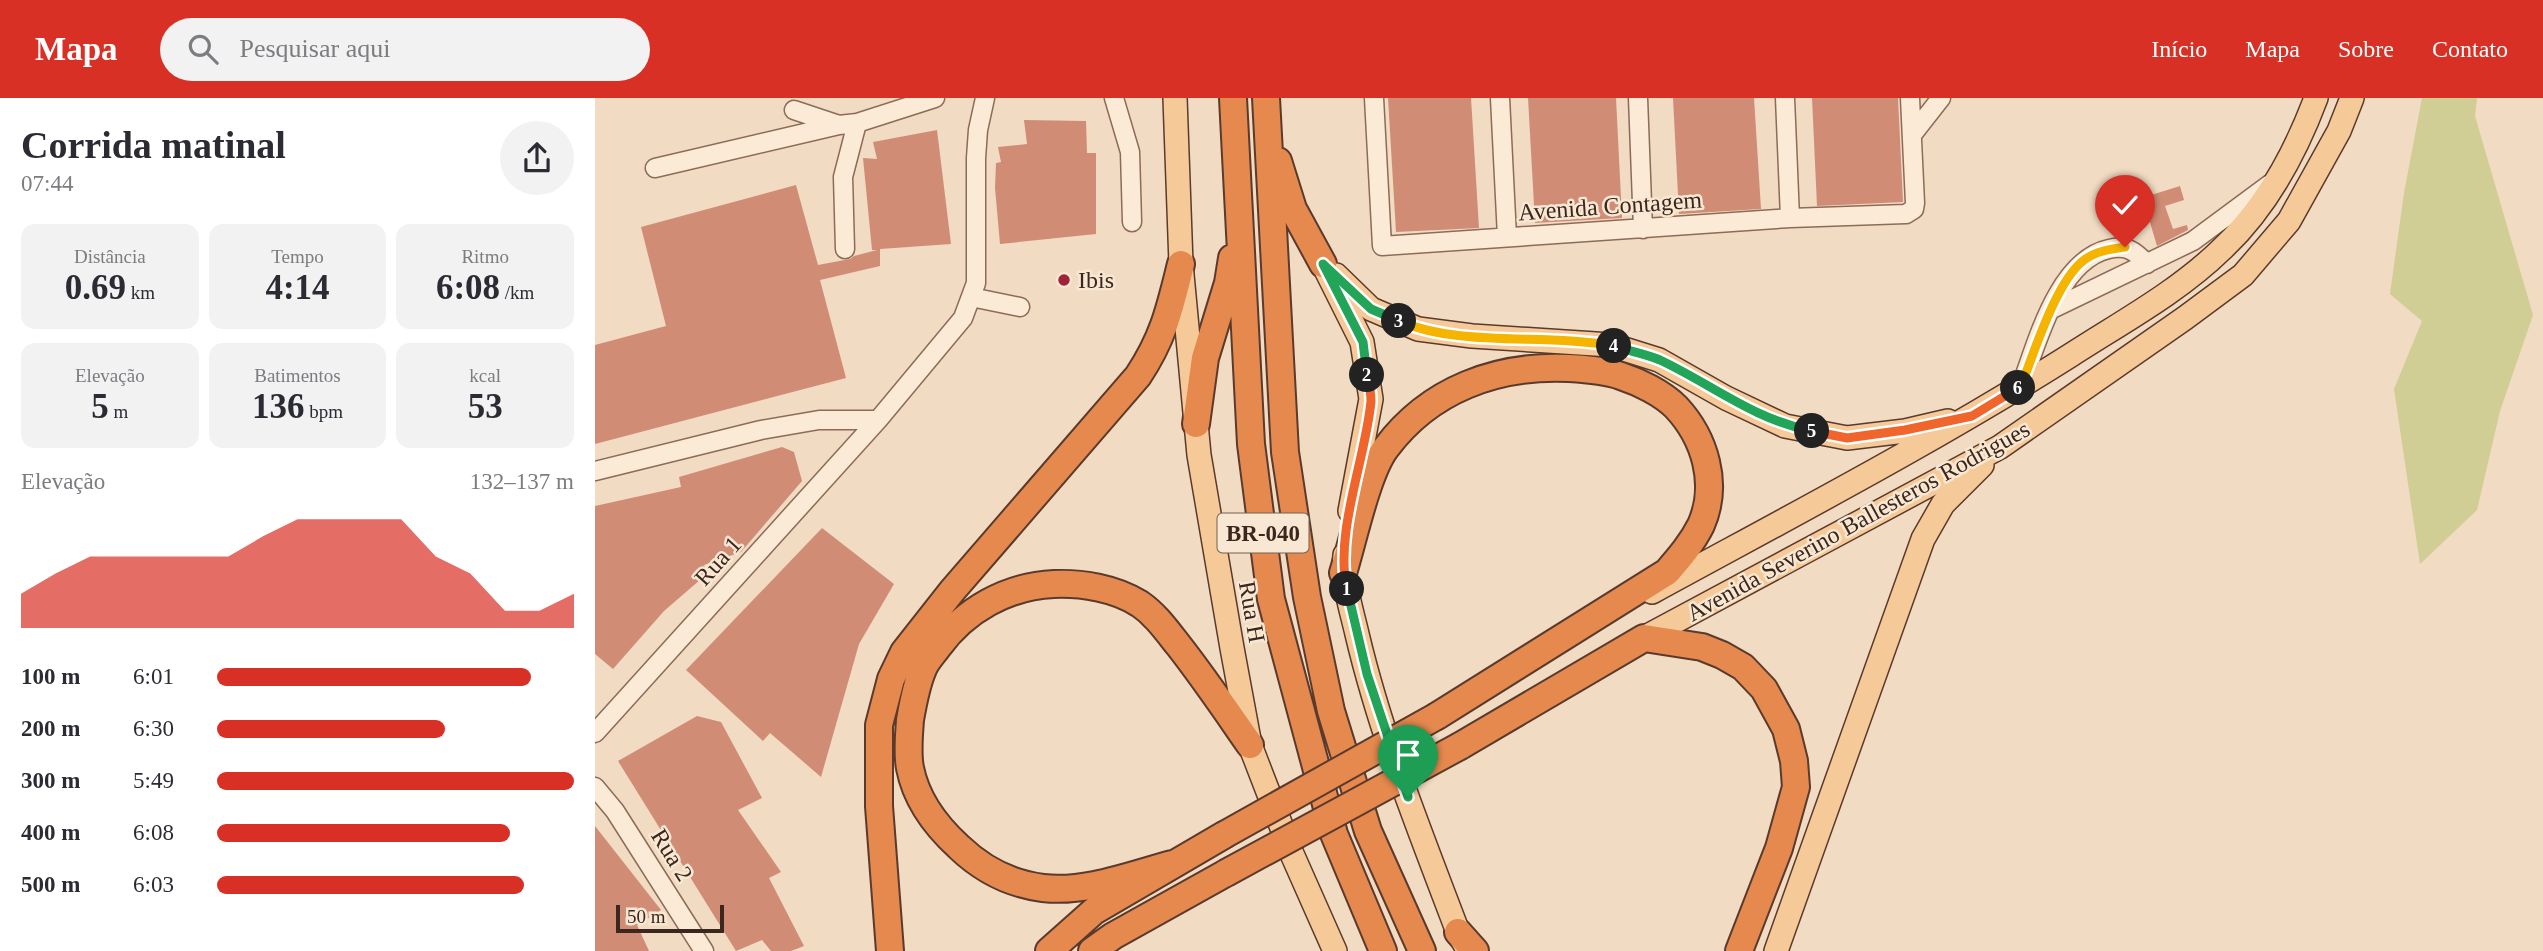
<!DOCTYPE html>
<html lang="pt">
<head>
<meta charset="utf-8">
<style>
  body { margin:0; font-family:Georgia,serif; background:#f2f2f3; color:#2b2b33; height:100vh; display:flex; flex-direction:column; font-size:26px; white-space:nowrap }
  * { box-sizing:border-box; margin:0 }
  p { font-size:23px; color:#7c7c81 }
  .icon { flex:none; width:38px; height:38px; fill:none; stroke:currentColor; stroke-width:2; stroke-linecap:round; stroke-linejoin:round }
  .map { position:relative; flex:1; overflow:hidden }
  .side { display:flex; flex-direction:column; background:#fff; width:595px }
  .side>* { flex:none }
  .scale { position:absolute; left:21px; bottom:18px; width:108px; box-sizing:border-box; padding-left:7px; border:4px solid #3b271d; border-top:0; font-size:19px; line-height:24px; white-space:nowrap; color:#3b271d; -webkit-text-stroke:5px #f8e7d2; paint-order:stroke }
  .pin { position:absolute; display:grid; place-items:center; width:60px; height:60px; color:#fff; margin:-72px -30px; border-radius:50% 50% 50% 0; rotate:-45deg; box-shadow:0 0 7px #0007 }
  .pin .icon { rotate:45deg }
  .km { position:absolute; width:35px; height:35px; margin:-18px; border-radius:50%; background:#222; color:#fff; font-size:19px; line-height:35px; text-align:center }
  .round { display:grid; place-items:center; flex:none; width:74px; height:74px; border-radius:37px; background:#f2f2f3 }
  .summary { display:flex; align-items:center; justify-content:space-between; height:119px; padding:0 21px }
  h1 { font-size:38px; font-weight:800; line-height:52px }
  .figures { display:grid; grid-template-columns:repeat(3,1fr); gap:10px; height:119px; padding:7px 21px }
  .figures div { display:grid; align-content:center; border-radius:14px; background:#f2f2f3; text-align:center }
  .figures b { font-size:35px; font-weight:800 }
  .figures small { font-size:19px; font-weight:400 }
  .figures p { font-size:19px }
  .chart { height:196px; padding:14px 21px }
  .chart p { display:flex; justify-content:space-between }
  .chart svg { width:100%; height:126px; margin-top:7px; fill:#d93025; opacity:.7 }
  ul { padding:0 21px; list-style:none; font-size:23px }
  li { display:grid; grid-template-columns:112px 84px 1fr; align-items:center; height:52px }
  li i { height:18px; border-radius:9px; background:#d93025 }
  header { display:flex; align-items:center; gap:42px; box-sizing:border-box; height:98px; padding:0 35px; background:#d93025; color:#fff }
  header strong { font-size:33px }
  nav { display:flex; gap:38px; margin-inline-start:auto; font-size:24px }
  .search { width:490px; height:63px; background:#f2f2f3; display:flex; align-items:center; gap:18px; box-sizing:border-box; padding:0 24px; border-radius:38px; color:#7c7c81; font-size:26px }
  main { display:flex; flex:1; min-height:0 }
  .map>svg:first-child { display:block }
  .green { fill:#d0cd95 }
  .building { fill:#d18c76 }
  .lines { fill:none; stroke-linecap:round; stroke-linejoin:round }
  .minor-casing { stroke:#8c6b58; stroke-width:21 }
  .major-casing { stroke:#5a3a2d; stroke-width:26 }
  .highway-casing { stroke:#5a3a2d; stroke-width:30 }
  .minor { stroke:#fbead6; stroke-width:18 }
  .major { stroke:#f6c998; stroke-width:23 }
  .highway { stroke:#e5894e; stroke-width:26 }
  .highway-bridge-casing { stroke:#5a3a2d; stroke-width:30; stroke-linecap:butt }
  .highway-bridge { stroke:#e5894e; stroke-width:26 }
  .split-1-casing { stroke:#fff; stroke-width:14 }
  .split-2-casing { stroke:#fff; stroke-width:14 }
  .split-3-casing { stroke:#fff; stroke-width:14 }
  .split-4-casing { stroke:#fff; stroke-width:14 }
  .split-5-casing { stroke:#fff; stroke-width:14 }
  .split-6-casing { stroke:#fff; stroke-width:14 }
  .split-7-casing { stroke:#fff; stroke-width:14 }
  .split-1 { stroke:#22a559; stroke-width:9 }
  .split-2 { stroke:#f0652b; stroke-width:9 }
  .split-3 { stroke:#22a559; stroke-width:9 }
  .split-4 { stroke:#f5b400; stroke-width:9 }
  .split-5 { stroke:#22a559; stroke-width:9 }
  .split-6 { stroke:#f0652b; stroke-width:9 }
  .split-7 { stroke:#f5b400; stroke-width:9 }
  .poi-dot { fill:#9f243a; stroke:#f8e7d2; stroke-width:2.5 }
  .labels { text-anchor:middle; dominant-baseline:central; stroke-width:5; stroke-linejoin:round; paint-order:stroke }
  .shield { fill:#f8e7d2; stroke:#746153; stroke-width:2 }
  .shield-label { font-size:23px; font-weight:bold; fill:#3b271d }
  .street-label { font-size:24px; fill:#3b271d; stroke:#f8e7d2 }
  .poi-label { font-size:24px; fill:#3b271d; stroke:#f8e7d2; text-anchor:start }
</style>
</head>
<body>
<header>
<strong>Mapa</strong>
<div class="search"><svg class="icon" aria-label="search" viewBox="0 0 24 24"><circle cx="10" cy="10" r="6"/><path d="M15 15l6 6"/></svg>Pesquisar aqui</div>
<nav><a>Início</a><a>Mapa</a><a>Sobre</a><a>Contato</a></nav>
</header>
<main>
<section class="side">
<div class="summary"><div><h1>Corrida matinal</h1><p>07:44</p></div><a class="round"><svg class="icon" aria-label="share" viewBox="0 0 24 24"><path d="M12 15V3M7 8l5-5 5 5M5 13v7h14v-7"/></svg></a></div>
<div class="figures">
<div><p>Distância</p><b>0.69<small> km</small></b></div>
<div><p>Tempo</p><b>4:14</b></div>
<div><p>Ritmo</p><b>6:08<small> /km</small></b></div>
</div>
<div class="figures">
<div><p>Elevação</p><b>5<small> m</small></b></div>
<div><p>Batimentos</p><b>136<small> bpm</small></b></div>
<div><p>kcal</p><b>53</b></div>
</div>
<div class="chart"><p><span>Elevação</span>132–137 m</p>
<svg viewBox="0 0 160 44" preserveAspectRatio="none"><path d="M0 44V32L10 25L20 19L30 19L40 19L50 19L60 19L70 12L80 6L90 6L100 6L110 6L120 19L130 25L140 38L150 38L160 32V44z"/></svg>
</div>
<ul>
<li><b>100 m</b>6:01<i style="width:88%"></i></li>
<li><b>200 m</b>6:30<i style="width:64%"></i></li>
<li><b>300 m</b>5:49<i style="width:100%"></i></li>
<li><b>400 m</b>6:08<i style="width:82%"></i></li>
<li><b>500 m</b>6:03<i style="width:86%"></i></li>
</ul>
</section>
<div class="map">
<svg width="1948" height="853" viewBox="0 0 1948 853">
  <rect width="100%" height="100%" fill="#f1dbc2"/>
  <path class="green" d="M 1827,0 L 1882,0 L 1880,18 L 1938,217 L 1905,313 L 1882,412 L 1825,466 L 1799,291 L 1827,223 L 1795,196 L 1809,95 Z"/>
  <path class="building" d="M 793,0 L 876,0 L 884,130 L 801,134 Z
    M 933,0 L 1021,0 L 1027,120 L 940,125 Z
    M 1078,0 L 1159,0 L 1166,111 L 1084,116 Z
    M 1217,0 L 1303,0 L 1308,104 L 1222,108 Z
    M 429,22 L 491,23 L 492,55 L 501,55 L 501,136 L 405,146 L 400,90 L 401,65 L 406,64 L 403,49 L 432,46 Z
    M 342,32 L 356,146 L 285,151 L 285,168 L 225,182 L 251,280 L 0,346 L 0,247 L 71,228 L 46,129 L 201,87 L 223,167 L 255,161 L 259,158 L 282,152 L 277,152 L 268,60 L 282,61 L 278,44 Z
    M 1585,88 L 1589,102 L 1570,108 L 1578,131 L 1592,127 L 1593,132 L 1562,148 L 1554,121 L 1547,123 L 1542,107 L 1555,102 L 1553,98 Z
    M 187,349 L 199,354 L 207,383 L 146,454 L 109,467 L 113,475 L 69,513 L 18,571 L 0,556 L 0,408 L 86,389 L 84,379 Z
    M 227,430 L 299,486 L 264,546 L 226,679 L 175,635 L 168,643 L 91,572 Z
    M 102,618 L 126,624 L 167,700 L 143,712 L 186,774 L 174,780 L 209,848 L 196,853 L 176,853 L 167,842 L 141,853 L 23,663 Z
    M 0,728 L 66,812 L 42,827 L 54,853 L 0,853 Z"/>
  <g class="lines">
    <g class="minor-casing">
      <path id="minor" d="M 519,0 L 535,54 L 537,124
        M 779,0 L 787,148 L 1195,120 L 1311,116 L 1319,111 L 1320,105 L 1315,0
        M 905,0 L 912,139
        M 1043,0 L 1048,131
        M 1190,0 L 1195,120
        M 199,12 L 244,27 L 262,25 L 340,0
        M 1317,37 L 1346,0
        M 60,70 L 244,27
        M 250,151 L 248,79 L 262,25
        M 376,199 L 425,209
        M 1455,212 L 1598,143 L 1675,86
        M 1426,288 C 1442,245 1463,162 1514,151 C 1532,147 1540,153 1552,166
        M 0,373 L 166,332 L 224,322 L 283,322
        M 0,635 L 283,322 L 368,220 L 381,185 L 381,60 L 383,32 L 390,0
        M 0,689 L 20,713 L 109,853"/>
    </g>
    <g class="major-casing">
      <path id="major" d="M 580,0 L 586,166 L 604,357 L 637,550 L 655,647 L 697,756 L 740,853
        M 728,166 L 767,244 L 776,301 L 755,413
        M 741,177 L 776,211 L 823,231 L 877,238 L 1016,247 L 1064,262 L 1131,300 L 1190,328 L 1252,340 L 1310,333 L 1353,323
        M 750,457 C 747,484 756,510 762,536 C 786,638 826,736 863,834 L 872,850
        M 1057,494 C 1198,417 1340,343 1476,257 C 1527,224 1583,194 1627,151 C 1671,110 1700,56 1721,0
        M 1049,540 L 1405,349 L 1590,220 L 1648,177 L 1694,123 L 1744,33 L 1757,0
        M 1181,853 L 1328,441 L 1348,406 L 1387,367"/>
    </g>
    <g class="highway-casing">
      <path id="highway" d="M 638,0 L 656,346 L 676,501 L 739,736 L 788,853
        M 671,0 L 690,354 L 712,499 L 736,613 L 773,733 L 827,853
        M 683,63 L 698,111 L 728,166
        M 601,326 L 610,260 L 633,185 L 637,160
        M 748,475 C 758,443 772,375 791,350 C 835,291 902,267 973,270 C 990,271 1009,272 1026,278 C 1044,284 1067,295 1081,309 C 1110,340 1124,386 1106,427 C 1097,445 1085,459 1072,474 L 842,618
        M 865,648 L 1049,540 L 1107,549 L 1127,557 L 1148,569 L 1169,591 L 1191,631 L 1199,663 L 1201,689 L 1184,750 L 1144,853
        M 577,766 C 536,777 491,795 448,790 C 416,786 387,771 364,749 C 341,728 321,701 315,670 C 312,655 314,637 315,622 C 318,605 321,587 328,571 C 331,563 338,556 343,549 C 370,512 412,488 459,486 C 487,485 520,490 545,506 C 561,517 572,533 584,548 C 609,580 632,614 655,647
        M 863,834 L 880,853
        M 295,853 L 284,708 L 284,627 L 296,581 L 309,554 L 357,493 L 543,278 C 569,239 575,210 586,166
        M 454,853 L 499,813 L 629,737
        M 497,853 L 518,838 L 631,775"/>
    </g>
    <use href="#minor" class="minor"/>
    <use href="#major" class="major"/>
    <use href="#highway" class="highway"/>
    <g class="highway-bridge-casing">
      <path id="highway-bridge" d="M 629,737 L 842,618
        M 631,775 L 865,648"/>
    </g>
    <use href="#highway-bridge" class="highway-bridge"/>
  </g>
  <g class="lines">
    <g class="split-1-casing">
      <path id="split-1" d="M 752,491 L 772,576 L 813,699"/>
    </g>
    <g class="split-2-casing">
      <path id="split-2" d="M 752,491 C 739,436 771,359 776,303 C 776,295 774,285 772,277"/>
    </g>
    <g class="split-3-casing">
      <path id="split-3" d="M 772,277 L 768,244 L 728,166 L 776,211 L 804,223"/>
    </g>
    <g class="split-4-casing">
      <path id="split-4" d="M 804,223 C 867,250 951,235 1019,248"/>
    </g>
    <g class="split-5-casing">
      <path id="split-5" d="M 1019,248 C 1034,253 1051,256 1065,262 C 1118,287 1158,321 1217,333"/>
    </g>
    <g class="split-6-casing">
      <path id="split-6" d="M 1217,333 L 1252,340 L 1310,332 L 1377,318 L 1423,290"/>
    </g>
    <g class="split-7-casing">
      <path id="split-7" d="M 1423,290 L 1426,288 C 1439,255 1461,183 1489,162 C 1501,153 1516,151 1530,149"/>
    </g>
    <use href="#split-1" class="split-1"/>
    <use href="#split-2" class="split-2"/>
    <use href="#split-3" class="split-3"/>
    <use href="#split-4" class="split-4"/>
    <use href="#split-5" class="split-5"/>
    <use href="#split-6" class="split-6"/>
    <use href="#split-7" class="split-7"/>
  </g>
  <circle class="poi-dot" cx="469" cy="182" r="7"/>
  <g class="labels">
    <rect class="shield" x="622.5" y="415.5" width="91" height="39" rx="5"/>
    <g class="shield-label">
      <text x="668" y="435">BR-040</text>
    </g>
    <g class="street-label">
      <text transform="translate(1015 108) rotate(-4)">Avenida Contagem</text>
      <text transform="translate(1263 423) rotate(-29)">Avenida Severino Ballesteros Rodrigues</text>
      <text transform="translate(123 463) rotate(-48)">Rua 1</text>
      <text transform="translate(657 514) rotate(80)">Rua H</text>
      <text transform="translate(77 757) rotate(58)">Rua 2</text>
    </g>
    <g class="poi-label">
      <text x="483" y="182">Ibis</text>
    </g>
  </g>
</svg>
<div class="scale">50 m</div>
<div class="pin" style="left:813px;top:699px;background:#1e9e55"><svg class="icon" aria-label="arrive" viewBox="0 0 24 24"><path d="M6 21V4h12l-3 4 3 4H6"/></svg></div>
<div class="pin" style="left:1530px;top:149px;background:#d93025"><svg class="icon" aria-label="check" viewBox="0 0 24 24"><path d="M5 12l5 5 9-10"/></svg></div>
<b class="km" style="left:752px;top:491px">1</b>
<b class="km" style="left:772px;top:277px">2</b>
<b class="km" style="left:804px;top:223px">3</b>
<b class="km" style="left:1019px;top:248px">4</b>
<b class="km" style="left:1217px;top:333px">5</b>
<b class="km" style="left:1423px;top:290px">6</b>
</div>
</main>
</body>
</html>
